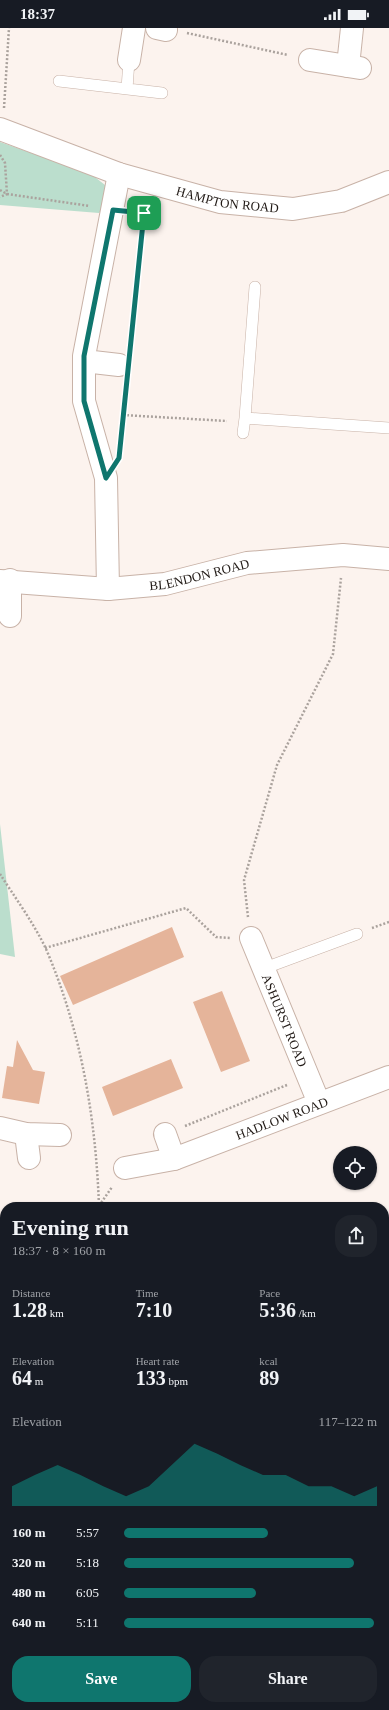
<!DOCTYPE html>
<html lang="en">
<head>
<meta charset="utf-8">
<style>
  body { margin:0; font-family:Georgia,serif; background:#20242c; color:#f1f3f6; height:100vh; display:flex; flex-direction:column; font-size:15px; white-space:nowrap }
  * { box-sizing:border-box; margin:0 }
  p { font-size:13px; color:#9ea1a6 }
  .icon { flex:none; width:22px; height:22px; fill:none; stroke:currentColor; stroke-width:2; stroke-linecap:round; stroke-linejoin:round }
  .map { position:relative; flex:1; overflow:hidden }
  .sheet { position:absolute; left:0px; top:1174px; width:389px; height:508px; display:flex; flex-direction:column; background:#171b24; border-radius:16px 16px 0 0; box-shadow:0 1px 3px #0004 }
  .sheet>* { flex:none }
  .buttons { position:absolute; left:333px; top:1118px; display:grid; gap:8px }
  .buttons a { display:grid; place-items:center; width:44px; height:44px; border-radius:50%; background:#171b24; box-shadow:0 1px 3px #0004; font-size:20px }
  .pin { position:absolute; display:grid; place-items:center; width:34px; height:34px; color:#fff; margin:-17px; border-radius:8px; box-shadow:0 2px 6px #0006 }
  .round { display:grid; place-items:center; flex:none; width:42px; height:42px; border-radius:16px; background:#20242c }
  .summary { display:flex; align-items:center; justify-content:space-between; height:68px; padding:0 12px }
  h1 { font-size:22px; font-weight:800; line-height:30px }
  .figures { display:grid; grid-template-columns:repeat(3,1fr); gap:6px; height:68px; padding:4px 12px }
  .figures div { display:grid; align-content:center }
  .figures b { font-size:20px; font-weight:800 }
  .figures small { font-size:11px; font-weight:400 }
  .figures p { font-size:11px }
  .chart { height:112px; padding:8px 12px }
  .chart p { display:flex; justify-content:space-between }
  .chart svg { width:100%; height:72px; margin-top:4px; fill:#0f766e; opacity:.7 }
  .cta { display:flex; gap:8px; margin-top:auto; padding:8px 12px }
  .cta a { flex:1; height:46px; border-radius:16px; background:#0f766e; color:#fff; font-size:16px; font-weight:800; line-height:46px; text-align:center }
  .cta a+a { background:#20242c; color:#f1f3f6 }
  ul { padding:0 12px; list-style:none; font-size:13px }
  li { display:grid; grid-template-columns:64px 48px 1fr; align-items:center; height:30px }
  li i { height:10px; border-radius:5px; background:#0f766e }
  .status { display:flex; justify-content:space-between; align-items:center; height:28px; padding:0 20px; background:#171b24; direction:ltr }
  .status svg { height:11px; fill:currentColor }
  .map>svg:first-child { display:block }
  .green { fill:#bbdecd }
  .building { fill:#e5b49a }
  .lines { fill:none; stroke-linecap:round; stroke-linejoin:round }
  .lane-casing { stroke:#c8b2a7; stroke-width:12 }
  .street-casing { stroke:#c8b2a7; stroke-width:24 }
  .path { stroke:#aaa29d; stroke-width:2.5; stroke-dasharray:2 2; stroke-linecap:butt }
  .lane { stroke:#fff; stroke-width:11 }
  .street { stroke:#fff; stroke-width:22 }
  .route-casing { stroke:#fff; stroke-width:8 }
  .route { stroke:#0f766e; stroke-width:5 }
  .labels { text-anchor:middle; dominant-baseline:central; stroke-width:3; stroke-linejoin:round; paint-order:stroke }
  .street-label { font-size:13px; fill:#201915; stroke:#fff }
</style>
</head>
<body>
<div class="status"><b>18:37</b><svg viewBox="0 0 49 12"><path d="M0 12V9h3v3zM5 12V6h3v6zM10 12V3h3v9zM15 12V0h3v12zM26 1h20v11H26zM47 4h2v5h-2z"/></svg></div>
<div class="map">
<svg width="389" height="1682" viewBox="0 0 389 1682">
  <rect width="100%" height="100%" fill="#fcf3ee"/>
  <path class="green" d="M 0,114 L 91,146 L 105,157 L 109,173 L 99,185 L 0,177 Z
    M 0,796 L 15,929 L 0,926 Z"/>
  <path class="building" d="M 172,899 L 184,929 L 73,977 L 60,948 Z
    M 222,963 L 250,1033 L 221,1044 L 193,974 Z
    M 17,1012 L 33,1042 L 45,1044 L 39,1076 L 2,1070 L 7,1038 L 13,1039 Z
    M 171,1031 L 183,1060 L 113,1088 L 102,1059 Z"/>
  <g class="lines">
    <g class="lane-casing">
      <path id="lane" d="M 59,53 L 162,65
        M 127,61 L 129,32
        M 255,259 L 245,390 L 389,400
        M 243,405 L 245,390
        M 265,940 L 357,906"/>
    </g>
    <g class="street-casing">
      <g id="street">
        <path d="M 157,0 L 166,2"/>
        <path d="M 129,32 L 134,0"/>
        <path d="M 310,32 L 360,40"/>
        <path d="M 348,38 L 352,0"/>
        <path id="s1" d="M 0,101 L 119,146 L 220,174 L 293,181 L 341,173 L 389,154"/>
        <path d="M 84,333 L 119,337"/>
        <path id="s2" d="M 0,553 L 108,561 L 165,556 L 247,535 L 343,527 L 389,531"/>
        <path d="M 108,561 L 106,450 L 84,373 L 84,328 L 119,146"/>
        <path d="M 10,588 L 10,552"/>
        <path id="s3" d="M 251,910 L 319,1075"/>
        <path d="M 0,1100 L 26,1106 L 60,1107"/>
        <path d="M 26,1106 L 29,1130"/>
        <path d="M 165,1106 L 174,1131"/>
        <path id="s4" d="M 125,1140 L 174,1131 L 389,1049"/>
        <path d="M 384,1336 L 389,1334"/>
        <path d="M 0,1411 L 5,1412"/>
        <path d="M 0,1641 L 5,1642"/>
      </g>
    </g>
    <path class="path" d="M 187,5 L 288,27
      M 4,80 L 9,0
      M 0,127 L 5,135 L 7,166 L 0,169
      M 0,162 L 7,166 L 90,178
      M 131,317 L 144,185 L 134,184
      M 123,387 L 227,393
      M 121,413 L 126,358
      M 0,846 C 14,868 35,897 46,921 C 81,1002 96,1091 99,1179
      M 248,889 L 244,852 L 277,737 L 333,626 L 341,550
      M 372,900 L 389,894
      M 45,920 L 186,880 L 216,909 L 230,910
      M 185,1098 L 287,1057
      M 99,1178 L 112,1159
      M 106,1677 L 107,1682
      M 260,1682 L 260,1677"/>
    <use href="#lane" class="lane"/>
    <use href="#street" class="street"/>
  </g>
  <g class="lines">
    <g class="route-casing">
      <path id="route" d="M 113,182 L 144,185 L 119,430 L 106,450 L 84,373 L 84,328 Z"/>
    </g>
    <use href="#route" class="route"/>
  </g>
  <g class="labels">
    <g class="street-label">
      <text stroke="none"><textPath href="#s1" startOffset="239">HAMPTON ROAD</textPath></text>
      <text stroke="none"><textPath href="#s2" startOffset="201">BLENDON ROAD</textPath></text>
      <text stroke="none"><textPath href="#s3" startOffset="89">ASHURST ROAD</textPath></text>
      <text stroke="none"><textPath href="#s4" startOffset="165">HADLOW ROAD</textPath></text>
    </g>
  </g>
</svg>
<div class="buttons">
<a><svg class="icon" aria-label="locate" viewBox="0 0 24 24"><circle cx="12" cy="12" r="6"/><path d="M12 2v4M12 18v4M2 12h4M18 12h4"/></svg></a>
</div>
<div class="pin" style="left:144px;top:185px;background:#1e9e55"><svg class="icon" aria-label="arrive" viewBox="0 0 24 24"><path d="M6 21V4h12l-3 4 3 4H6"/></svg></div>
<section class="sheet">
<div class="summary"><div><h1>Evening run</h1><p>18:37 · 8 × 160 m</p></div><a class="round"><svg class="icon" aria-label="share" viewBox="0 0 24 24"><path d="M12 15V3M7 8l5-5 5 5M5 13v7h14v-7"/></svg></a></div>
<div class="figures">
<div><p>Distance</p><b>1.28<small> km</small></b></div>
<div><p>Time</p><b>7:10</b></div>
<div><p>Pace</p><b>5:36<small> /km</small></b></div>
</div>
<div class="figures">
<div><p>Elevation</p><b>64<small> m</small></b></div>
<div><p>Heart rate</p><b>133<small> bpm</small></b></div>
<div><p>kcal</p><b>89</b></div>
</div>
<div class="chart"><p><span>Elevation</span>117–122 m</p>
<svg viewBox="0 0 160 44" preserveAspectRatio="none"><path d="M0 44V32L10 25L20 19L30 25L40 32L50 38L60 32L70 19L80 6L90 12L100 19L110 25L120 25L130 32L140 32L150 38L160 32V44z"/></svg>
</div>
<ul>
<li><b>160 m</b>5:57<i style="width:57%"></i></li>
<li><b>320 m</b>5:18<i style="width:91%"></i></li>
<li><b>480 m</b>6:05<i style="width:52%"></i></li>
<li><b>640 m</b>5:11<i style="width:99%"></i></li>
</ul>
<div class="cta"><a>Save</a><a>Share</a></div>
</section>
</div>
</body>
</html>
